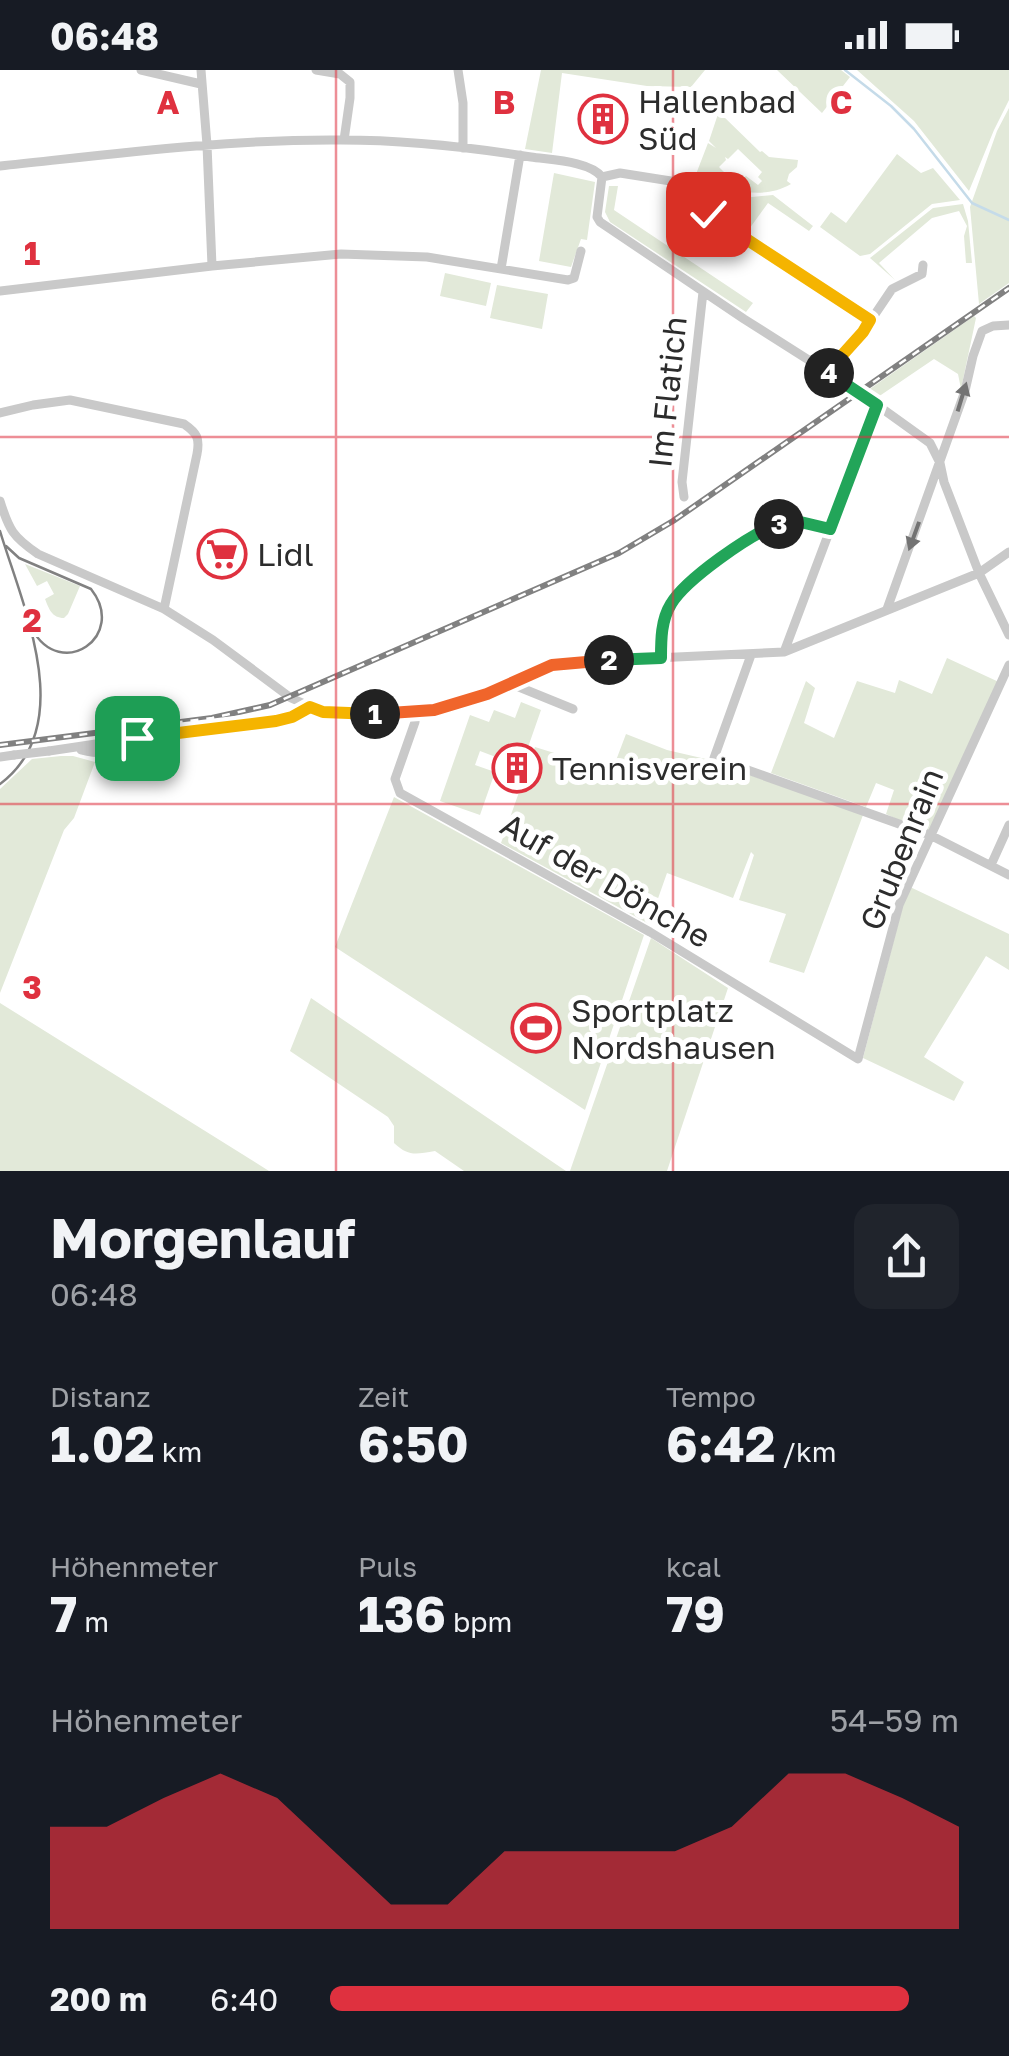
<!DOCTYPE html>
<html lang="de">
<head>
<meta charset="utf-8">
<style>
  body { margin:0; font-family:"Golos Text",sans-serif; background:#20242c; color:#f1f3f6; height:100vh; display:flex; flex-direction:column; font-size:38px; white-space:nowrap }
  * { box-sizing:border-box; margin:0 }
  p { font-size:32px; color:#9ea1a6 }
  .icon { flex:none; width:55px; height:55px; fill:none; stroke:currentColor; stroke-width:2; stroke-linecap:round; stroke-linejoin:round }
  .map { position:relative; height:1101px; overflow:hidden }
  .side { display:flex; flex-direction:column; background:#171b24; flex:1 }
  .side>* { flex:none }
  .pin { position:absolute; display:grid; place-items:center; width:85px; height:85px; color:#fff; margin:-42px; border-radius:20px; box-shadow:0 5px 15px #0006 }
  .km { position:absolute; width:50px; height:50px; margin:-25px; border-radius:50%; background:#222; color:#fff; font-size:28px; line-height:50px; text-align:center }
  .round { display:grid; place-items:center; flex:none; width:105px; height:105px; border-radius:20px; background:#20242c }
  .overview { display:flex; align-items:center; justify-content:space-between; height:170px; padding:0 50px }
  h1 { font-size:55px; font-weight:700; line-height:75px }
  .figures { display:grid; grid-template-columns:repeat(3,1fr); gap:15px; height:170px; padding:10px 50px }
  .figures div { display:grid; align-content:center }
  .figures b { font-size:50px; font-weight:700 }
  .figures small { font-size:28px; font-weight:400 }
  .figures p { font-size:28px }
  .chart { height:280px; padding:20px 50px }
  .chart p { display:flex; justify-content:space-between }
  .chart svg { width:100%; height:180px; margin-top:10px; fill:#df313f; opacity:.7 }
  ul { padding:0 50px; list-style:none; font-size:32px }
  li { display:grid; grid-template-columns:160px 120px 1fr; align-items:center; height:75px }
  li i { height:25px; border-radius:12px; background:#df313f }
  .status { display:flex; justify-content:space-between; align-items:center; height:70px; padding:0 50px; background:#171b24; direction:ltr }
  .status svg { height:28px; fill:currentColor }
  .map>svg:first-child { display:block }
  .green { fill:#e2e9d9 }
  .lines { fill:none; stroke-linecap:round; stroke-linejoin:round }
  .stream { stroke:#c5dbe9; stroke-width:2.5 }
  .minor { stroke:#c9c9c9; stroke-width:9 }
  .tram { stroke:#818181; stroke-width:2.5 }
  .rail-casing { stroke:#818181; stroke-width:6 }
  .rail { stroke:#fff; stroke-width:2.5; stroke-dasharray:8; stroke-linecap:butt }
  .minor-bridge { stroke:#c9c9c9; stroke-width:9 }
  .oneway { fill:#737373 }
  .split-1-casing { stroke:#fff; stroke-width:20 }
  .split-2-casing { stroke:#fff; stroke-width:20 }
  .split-3-casing { stroke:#fff; stroke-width:20 }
  .split-4-casing { stroke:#fff; stroke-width:20 }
  .split-5-casing { stroke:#fff; stroke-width:20 }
  .split-1 { stroke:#f5b400; stroke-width:12 }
  .split-2 { stroke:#f0652b; stroke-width:12 }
  .split-3 { stroke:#22a559; stroke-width:12 }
  .split-4 { stroke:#22a559; stroke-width:12 }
  .split-5 { stroke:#f5b400; stroke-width:12 }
  .grid { fill:none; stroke:#df313f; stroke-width:2.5; stroke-opacity:0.55 }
  .labels { text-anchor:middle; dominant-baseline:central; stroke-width:10; stroke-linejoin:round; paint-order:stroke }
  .poi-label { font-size:32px; fill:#2c2c2c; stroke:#fff; text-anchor:start }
  .street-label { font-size:32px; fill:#2c2c2c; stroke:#fff }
  .grid-label { font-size:32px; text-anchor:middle; font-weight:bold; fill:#df313f; stroke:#fff; stroke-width:10; stroke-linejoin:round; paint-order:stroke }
</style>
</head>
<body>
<div class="status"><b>06:48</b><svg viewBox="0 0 49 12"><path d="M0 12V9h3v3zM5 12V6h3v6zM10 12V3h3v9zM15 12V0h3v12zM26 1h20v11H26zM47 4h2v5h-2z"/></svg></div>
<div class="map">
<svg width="1009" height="1101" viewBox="0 0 1009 1101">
  <rect width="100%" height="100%" fill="#fff"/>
  <path class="green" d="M 541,0 L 705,0 L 691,17 L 647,16 L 562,3 L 552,83 L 525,79 Z
    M 777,0 L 841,0 L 850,7 L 822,43 Z
    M 857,0 L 1009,0 L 1009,30 L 994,60 L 969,121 L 914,51 Z
    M 1009,38 L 1009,213 L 979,234 L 970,137 L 997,61 Z
    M 718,44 L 722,45 L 760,82 L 762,81 L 769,87 L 798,90 L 797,97 L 789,104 L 787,111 L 791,114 C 765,129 739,121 711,116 L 729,107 L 735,113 L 746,106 L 758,115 L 762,111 L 758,107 L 762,102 L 738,79 L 728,89 L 725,87 L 726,90 L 719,97 L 726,104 L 707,115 L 693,112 L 708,73 L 716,78 L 709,71 Z
    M 897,84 L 921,103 L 933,98 L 960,130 L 932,134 L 870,184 L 860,186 L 820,157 L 831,142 L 846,153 Z
    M 554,103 L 595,112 L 587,170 L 581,169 L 571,197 L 539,191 Z
    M 609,116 L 618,116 L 614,140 L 753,233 L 746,242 L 610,152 L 605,142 Z
    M 694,118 L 752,127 L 773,125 L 813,156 L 809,161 L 768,133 L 747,162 L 710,137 Z
    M 963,134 L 968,151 L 972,193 L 966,193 L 964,166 L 967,156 L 959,141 L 932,148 L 879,193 L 895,210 L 870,188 L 933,138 Z
    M 445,203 L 491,213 L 486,236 L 440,226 Z
    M 497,215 L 548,224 L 542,259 L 490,248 Z
    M 974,246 L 976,248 L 961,319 L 958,304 L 934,289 L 878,327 L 867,321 Z
    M 25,494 L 80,516 L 68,544 L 64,548 C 52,548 49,539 45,529 L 54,524 L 47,511 L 37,516 Z
    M 947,588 L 1001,613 L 930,765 L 886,744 L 894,720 L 876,713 L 866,737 L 771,703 L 806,611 L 815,618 L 804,653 L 834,668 L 857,611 L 895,623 L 899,610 L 932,624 Z
    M 521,632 L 541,640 L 526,683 L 506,676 L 501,689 L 480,681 L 475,695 L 495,702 L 480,745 L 440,731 L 470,645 L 489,652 L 494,640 L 515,648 Z
    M 626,664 L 667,680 L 710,690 L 705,703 L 711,705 L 716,693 L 863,745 L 804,903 L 769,892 L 786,844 L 739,830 L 754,785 L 751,782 L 733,828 L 667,803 L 649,854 L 501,773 L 535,677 L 612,701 Z
    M 61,686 L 73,686 L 95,692 L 74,748 L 64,760 L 0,923 L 0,719 L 32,689 Z
    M 394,727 L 644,865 L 585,1040 L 335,877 Z
    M 908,816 L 1009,864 L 1009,900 L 986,886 L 924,987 L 964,1012 L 954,1031 L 863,988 Z
    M 651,868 L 728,918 L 667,1101 L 570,1101 Z
    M 311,928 L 566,1101 L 464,1101 L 435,1081 C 416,1084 409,1087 394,1073 L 394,1056 L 388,1047 L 290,981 Z
    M 0,933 L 242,1084 L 269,1101 L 0,1101 Z"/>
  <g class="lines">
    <path class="stream" d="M 845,0 L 891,36 L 914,59 L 972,133 L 1009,150"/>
    <path class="minor" d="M 141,0 L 201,14
      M 201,0 L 207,75 L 212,196
      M 316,0 L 340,4 L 350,12 L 350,28 L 344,70
      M 458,0 L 463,33 L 463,78
      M 0,96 C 113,84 227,69 341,70 C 404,70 469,77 531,87 C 551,90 590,91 602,107
      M 602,107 L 597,147 L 600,152 L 744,249 L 859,322 L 930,373 L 940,393 L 944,412 L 979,503 L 1009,565
      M 602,107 L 620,103 L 677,112 L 687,119 L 708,144 L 870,250
      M 501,199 L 520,85
      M 0,221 L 212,196 L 341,184 L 427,187 L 568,210 L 574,208 L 581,181
      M 827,302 L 863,262 L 892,219 L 922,204 L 923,195
      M 0,343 L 33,335 L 70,330 L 184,354 C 197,363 200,368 197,384 L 164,539
      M 684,427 L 682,412 L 703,222
      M 0,431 C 9,460 13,467 38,484 L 164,539 L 213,570 L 291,628 L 323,642 L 374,644 L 434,639 L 487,624 L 552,595 L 567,592 L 784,582 L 979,503 L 1009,482
      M 887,539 L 965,321 L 973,286 L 982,261 L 993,256 L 1009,255
      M 784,582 L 877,335
      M 751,585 L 714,688 L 930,765 L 1009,805
      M 661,588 C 661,570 661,551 670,535 C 684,510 763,453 791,450 C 803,449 818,456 830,459
      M 509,613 L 573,639
      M 415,642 L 415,652 L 395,709 L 400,723 L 650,862 L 858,989 L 899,835 L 1009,595
      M 81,680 C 110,687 126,682 152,669
      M 49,681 L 163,664 L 277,651 L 292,647 L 310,637
      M 0,687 L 14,685
      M 991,795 L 1009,755"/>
    <path class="tram" d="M 0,461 C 22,535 79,655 0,714
      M 6,476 L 19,488 L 91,519 C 128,566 61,612 32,559"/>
    <g class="rail-casing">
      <path id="rail" d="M 0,675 L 212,648 L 270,635 L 619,483 L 673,451 L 1009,218"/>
    </g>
    <use href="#rail" class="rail"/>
    <path class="minor-bridge" d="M 14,685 L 49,681"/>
  </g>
  <defs><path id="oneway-solid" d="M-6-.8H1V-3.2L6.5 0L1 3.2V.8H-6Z" transform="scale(2.5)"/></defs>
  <g class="oneway">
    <use href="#oneway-solid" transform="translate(962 327) rotate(-73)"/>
    <use href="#oneway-solid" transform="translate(914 466) rotate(110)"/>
  </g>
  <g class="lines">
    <g class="split-1-casing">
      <path id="split-1" d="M 137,668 L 276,651 L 292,647 L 310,637 L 323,642 L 375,644"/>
    </g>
    <g class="split-2-casing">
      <path id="split-2" d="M 375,644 L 434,640 L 487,624 L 552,595 L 609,590"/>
    </g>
    <g class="split-3-casing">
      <path id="split-3" d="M 609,590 L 661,588 C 661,570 661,550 671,534 C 685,510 751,463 779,454"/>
    </g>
    <g class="split-4-casing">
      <path id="split-4" d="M 779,454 L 792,450 L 830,459 L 877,335 L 829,303"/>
    </g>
    <g class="split-5-casing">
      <path id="split-5" d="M 708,144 L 870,250 L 863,262 L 827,302 L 829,303"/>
    </g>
    <use href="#split-1" class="split-1"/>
    <use href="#split-2" class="split-2"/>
    <use href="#split-3" class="split-3"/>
    <use href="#split-4" class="split-4"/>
    <use href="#split-5" class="split-5"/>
  </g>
  <path class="grid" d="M 336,0 L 336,1101M 673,0 L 673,1101M 0,367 L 1009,367M 0,734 L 1009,734"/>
  <defs>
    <g id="building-ring" transform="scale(2.5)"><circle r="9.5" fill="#fff" stroke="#df313f" stroke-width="1.5"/><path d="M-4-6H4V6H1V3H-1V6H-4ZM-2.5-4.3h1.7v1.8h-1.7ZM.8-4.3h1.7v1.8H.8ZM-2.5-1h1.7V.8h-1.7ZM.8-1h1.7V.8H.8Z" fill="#df313f"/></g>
    <g id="supermarket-ring" transform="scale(2.5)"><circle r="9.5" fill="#fff" stroke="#df313f" stroke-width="1.5"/><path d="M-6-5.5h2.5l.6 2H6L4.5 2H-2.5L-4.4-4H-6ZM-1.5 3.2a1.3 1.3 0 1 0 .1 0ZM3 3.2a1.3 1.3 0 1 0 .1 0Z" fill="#df313f"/></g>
    <g id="stadium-ring" transform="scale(2.5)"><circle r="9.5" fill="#fff" stroke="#df313f" stroke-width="1.5"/><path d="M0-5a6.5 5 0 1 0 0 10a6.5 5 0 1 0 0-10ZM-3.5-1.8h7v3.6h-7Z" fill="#df313f"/></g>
  </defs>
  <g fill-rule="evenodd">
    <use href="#building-ring" x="603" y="49"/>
    <use href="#supermarket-ring" x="222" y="484"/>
    <use href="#building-ring" x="517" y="698"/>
    <use href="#stadium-ring" x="536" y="958"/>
  </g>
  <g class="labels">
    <g class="poi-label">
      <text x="638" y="31">Hallenbad<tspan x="638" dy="37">Süd</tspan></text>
      <text x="257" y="484">Lidl</text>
      <text x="552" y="698">Tennisverein</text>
      <text x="571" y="940">Sportplatz<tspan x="571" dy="37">Nordshausen</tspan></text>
    </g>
    <g class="street-label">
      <text transform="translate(667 322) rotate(-84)">Im Flatich</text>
      <text transform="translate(901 779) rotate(-68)">Grubenrain</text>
      <text transform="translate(606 810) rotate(30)">Auf der Dönche</text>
    </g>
  </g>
  <g class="grid-label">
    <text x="168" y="44">A</text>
    <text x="504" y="44">B</text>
    <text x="841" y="44">C</text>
    <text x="32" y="195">1</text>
    <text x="32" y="562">2</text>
    <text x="32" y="929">3</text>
  </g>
</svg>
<div class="pin" style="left:137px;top:668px;background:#1e9e55"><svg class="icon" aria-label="arrive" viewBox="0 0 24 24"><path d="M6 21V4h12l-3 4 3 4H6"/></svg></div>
<div class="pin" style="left:708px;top:144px;background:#d93025"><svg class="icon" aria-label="check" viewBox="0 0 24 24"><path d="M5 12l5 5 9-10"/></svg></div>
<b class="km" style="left:375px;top:644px">1</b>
<b class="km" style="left:609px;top:590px">2</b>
<b class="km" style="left:779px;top:454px">3</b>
<b class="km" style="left:829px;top:303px">4</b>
</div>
<section class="side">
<div class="overview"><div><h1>Morgenlauf</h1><p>06:48</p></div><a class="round"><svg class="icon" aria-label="share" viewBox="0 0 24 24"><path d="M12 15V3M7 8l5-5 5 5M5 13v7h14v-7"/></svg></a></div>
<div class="figures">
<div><p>Distanz</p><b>1.02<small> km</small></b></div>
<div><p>Zeit</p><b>6:50</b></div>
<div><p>Tempo</p><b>6:42<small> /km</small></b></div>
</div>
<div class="figures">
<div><p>Höhenmeter</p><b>7<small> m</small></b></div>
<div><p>Puls</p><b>136<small> bpm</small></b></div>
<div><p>kcal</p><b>79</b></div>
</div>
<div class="chart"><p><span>Höhenmeter</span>54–59 m</p>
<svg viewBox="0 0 160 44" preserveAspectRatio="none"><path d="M0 44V19L10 19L20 12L30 6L40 12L50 25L60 38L70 38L80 25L90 25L100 25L110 25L120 19L130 6L140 6L150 12L160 19V44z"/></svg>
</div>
<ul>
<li><b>200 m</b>6:40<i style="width:92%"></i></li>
</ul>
</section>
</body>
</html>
